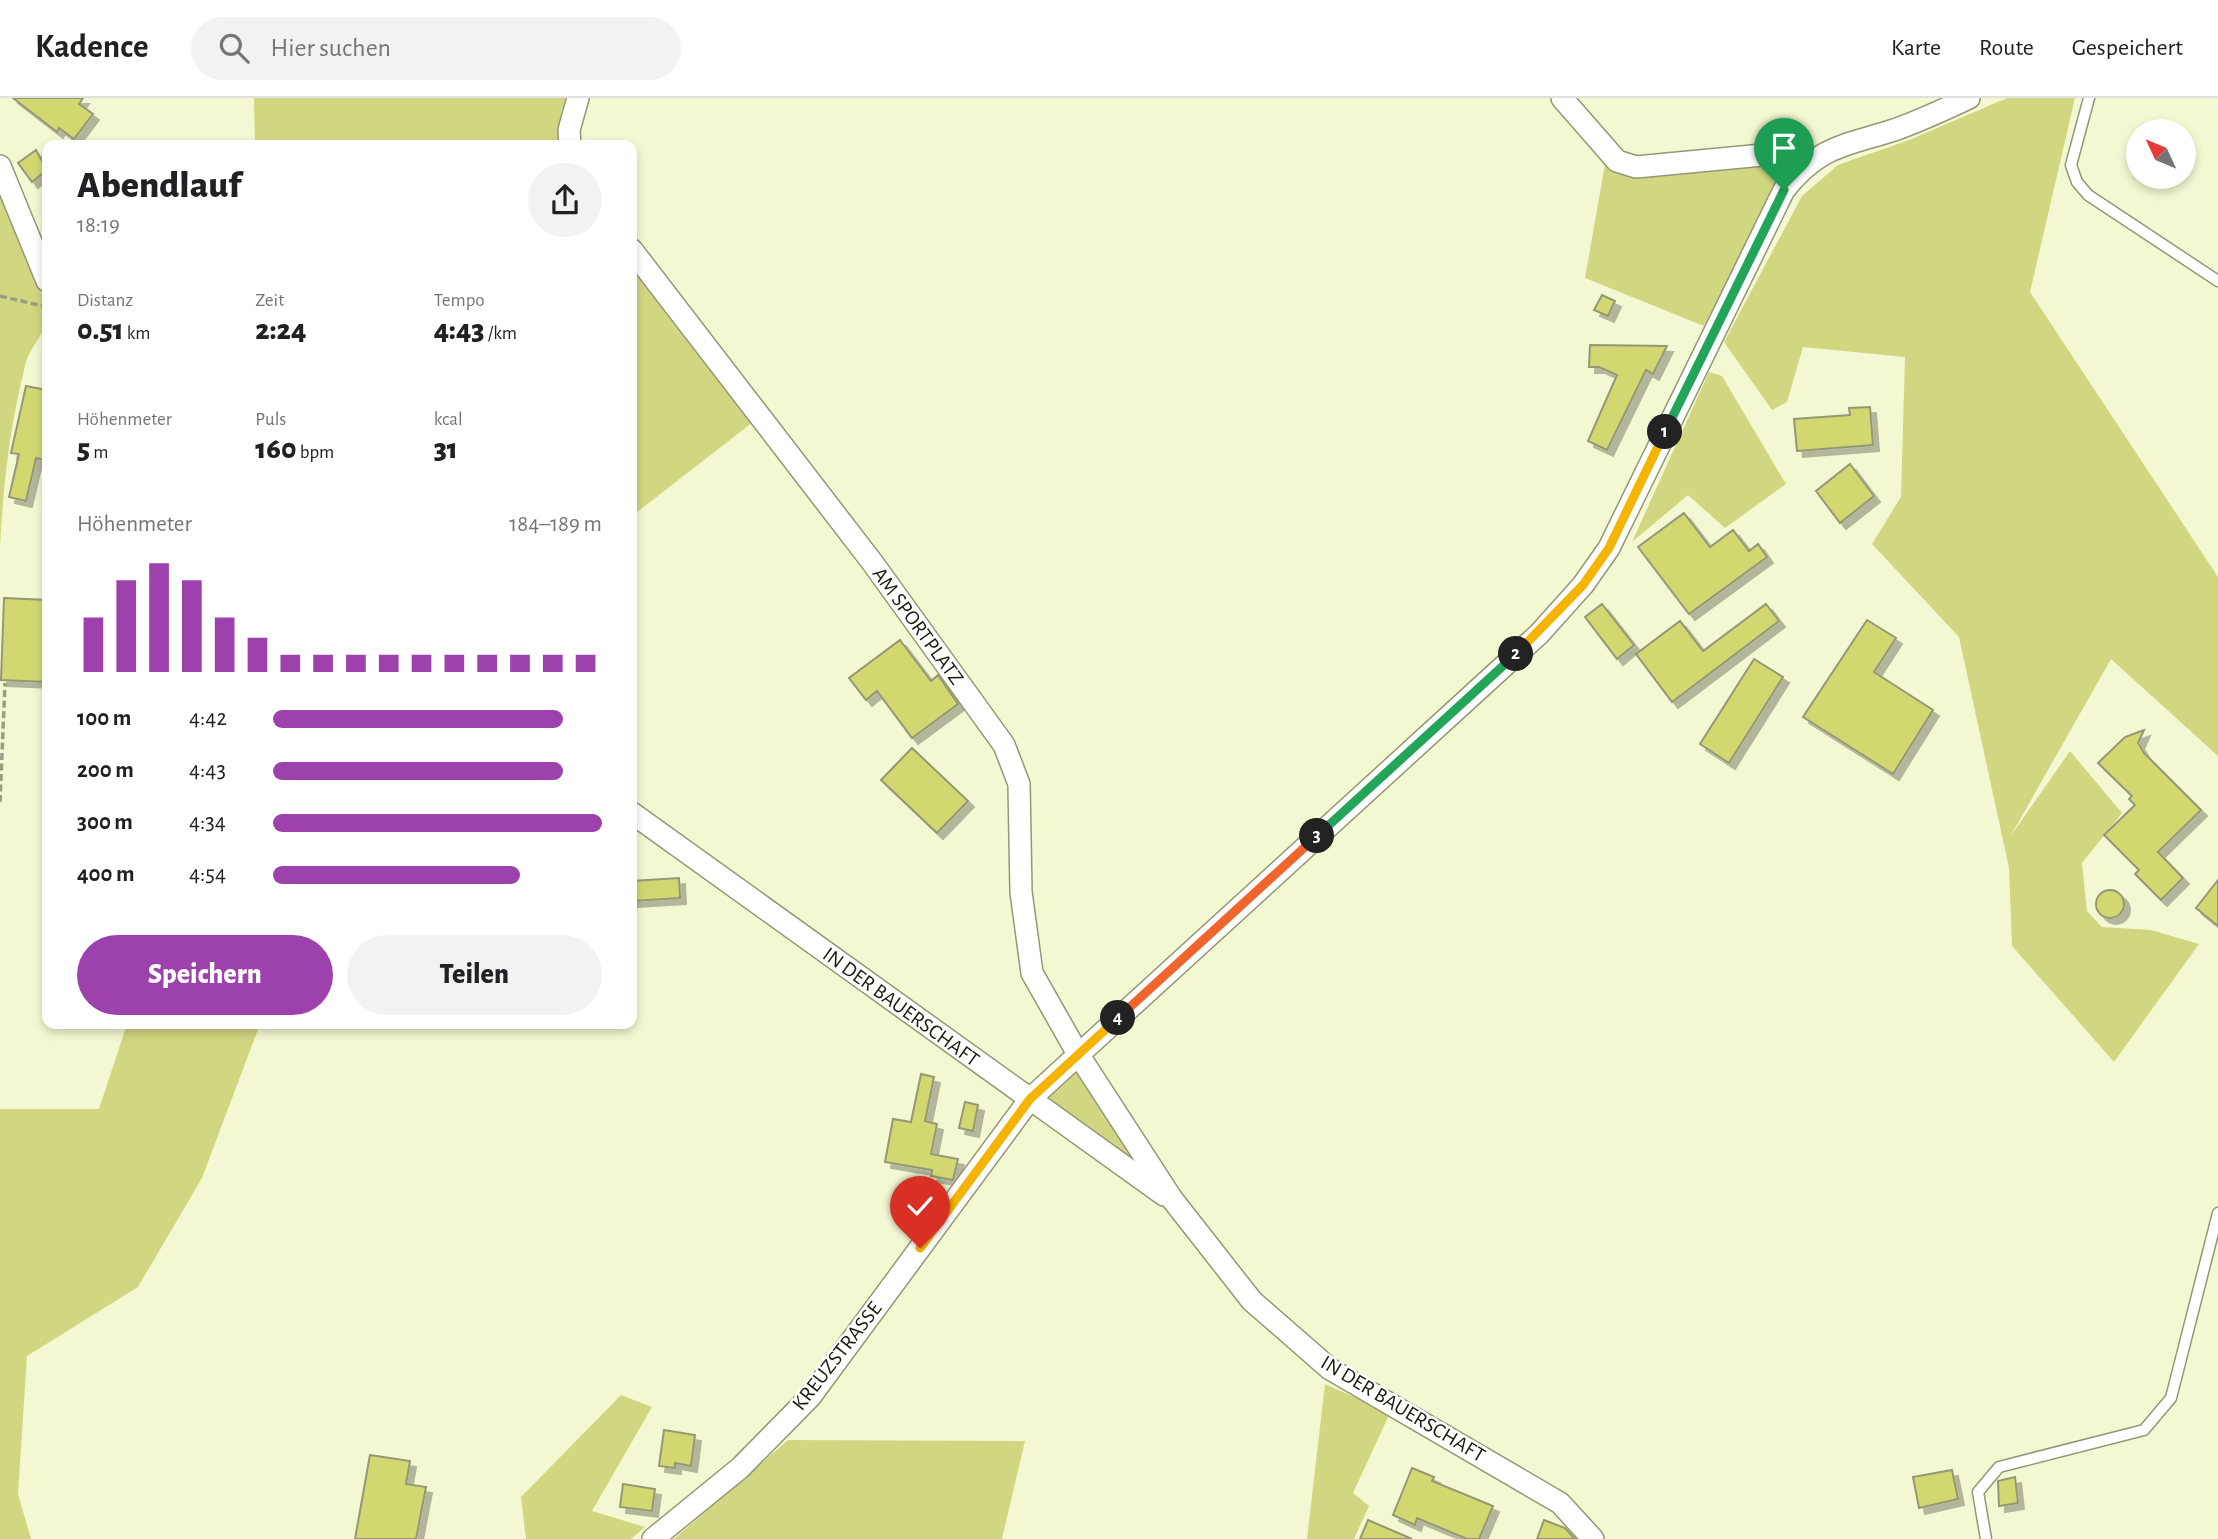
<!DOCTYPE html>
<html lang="de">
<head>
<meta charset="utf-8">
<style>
  body { margin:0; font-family:"Alegreya Sans",sans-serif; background:#f2f2f2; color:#202124; height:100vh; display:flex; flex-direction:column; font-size:26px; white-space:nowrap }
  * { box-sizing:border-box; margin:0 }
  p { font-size:23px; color:#757577 }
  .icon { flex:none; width:38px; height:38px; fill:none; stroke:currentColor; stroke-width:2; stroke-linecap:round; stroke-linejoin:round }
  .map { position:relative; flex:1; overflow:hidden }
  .sheet { position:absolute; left:42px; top:42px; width:595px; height:889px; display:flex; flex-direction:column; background:#fff; border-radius:14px; box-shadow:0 4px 10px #0003 }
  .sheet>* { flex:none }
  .needle { width:46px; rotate:314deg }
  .fabs { position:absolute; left:2126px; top:21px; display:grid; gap:14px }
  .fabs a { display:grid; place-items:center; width:70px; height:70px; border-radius:50%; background:#fff; box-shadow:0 4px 10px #0003; font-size:35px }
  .pin { position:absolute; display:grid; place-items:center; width:60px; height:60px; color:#fff; margin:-72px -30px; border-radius:50% 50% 50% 0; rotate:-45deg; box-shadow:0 0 7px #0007 }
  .pin .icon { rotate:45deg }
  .km { position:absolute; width:35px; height:35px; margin:-18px; border-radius:50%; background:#222; color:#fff; font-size:19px; line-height:35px; text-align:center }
  .round { display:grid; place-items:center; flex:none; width:74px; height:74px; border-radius:37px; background:#f2f2f2 }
  .overview { display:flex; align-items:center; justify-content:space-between; height:119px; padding:0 35px }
  h1 { font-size:38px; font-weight:800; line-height:52px }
  .stats { display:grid; grid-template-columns:repeat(3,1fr); gap:10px; height:119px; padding:7px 35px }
  .stats div { display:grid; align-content:center }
  .stats b { font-size:30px; font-weight:800 }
  .stats small { font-size:19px; font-weight:400 }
  .stats p { font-size:19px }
  .chart { height:196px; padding:14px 35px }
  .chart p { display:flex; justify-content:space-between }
  .chart svg { width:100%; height:126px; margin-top:7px; stroke:#9d42ac; stroke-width:6 }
  .cta { display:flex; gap:14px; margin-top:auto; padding:14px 35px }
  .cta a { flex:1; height:80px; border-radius:42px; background:#9d42ac; color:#fff; font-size:28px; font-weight:800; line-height:80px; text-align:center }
  .cta a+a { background:#f2f2f2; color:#202124 }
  ul { padding:0 35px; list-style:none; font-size:23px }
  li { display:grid; grid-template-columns:112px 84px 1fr; align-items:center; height:52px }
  li i { height:18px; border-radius:9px; background:#9d42ac }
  header { display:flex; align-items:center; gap:42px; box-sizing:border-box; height:98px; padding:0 35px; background:#fff; border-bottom:2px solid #e0e0e0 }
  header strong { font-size:33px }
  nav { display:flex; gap:38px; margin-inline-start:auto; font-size:24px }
  .search { width:490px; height:63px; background:#f2f2f2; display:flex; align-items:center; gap:18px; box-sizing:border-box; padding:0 24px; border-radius:38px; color:#757577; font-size:26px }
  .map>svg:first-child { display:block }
  .green { fill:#d1d781 }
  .building { fill:#d2d86f; stroke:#959875; stroke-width:2; filter:url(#shadow) }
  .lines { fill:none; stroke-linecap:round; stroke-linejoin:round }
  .lane-casing { stroke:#949775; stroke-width:13 }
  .street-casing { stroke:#949775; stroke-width:24 }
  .path { stroke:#9a9d81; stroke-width:3.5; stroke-dasharray:7 3.5; stroke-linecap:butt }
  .lane { stroke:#fff; stroke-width:10 }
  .street { stroke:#fff; stroke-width:21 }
  .split-1-casing { stroke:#fff; stroke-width:14 }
  .split-2-casing { stroke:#fff; stroke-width:14 }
  .split-3-casing { stroke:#fff; stroke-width:14 }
  .split-4-casing { stroke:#fff; stroke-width:14 }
  .split-5-casing { stroke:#fff; stroke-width:14 }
  .split-1 { stroke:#22a559; stroke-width:9 }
  .split-2 { stroke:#f5b400; stroke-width:9 }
  .split-3 { stroke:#22a559; stroke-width:9 }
  .split-4 { stroke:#f0652b; stroke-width:9 }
  .split-5 { stroke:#f5b400; stroke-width:9 }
  .labels { text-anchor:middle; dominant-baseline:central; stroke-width:5; stroke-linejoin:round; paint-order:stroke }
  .street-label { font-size:21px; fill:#1a1b0e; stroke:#fff }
</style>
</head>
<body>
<header>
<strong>Kadence</strong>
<div class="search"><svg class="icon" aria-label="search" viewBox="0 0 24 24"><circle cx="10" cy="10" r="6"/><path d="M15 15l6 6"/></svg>Hier suchen</div>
<nav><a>Karte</a><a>Route</a><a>Gespeichert</a></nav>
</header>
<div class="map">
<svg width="2218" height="1441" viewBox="0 0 2218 1441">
  <defs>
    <filter id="shadow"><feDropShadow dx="6" dy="6" stdDeviation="0" flood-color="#0004"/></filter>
  </defs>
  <rect width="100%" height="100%" fill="#f4f8d2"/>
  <path class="green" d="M 254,0 L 566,0 L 561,15 L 558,47 L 255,47 Z
    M 2007,0 L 2075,0 L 2030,194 L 2218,479 L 2218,658 L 2111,561 L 2010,739 L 2070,653 L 2122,715 L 2082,765 L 2087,813 L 2102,829 L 2151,832 L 2199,846 L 2114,964 L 2012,848 L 2009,770 L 1959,539 L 1872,446 L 1901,399 L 1905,259 L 1803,249 L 1787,304 L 1772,312 L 1724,244 L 1802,98 L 1838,67 L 1909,42 Z
    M 1775,63 L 1785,73 L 1704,228 L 1585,180 L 1605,66 L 1640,74 Z
    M 0,92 L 47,209 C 47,240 32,242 25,268 C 10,328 3,388 0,449 Z
    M 632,166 L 753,324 L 632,418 Z
    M 1709,274 L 1722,278 L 1786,386 L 1725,430 L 1688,397 L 1632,444 Z
    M 127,926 L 260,926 L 202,1080 L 138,1189 L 27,1258 L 18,1396 L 31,1441 L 0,1441 L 0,1011 L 99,1011 Z
    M 1078,971 L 1143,1068 L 1139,1072 L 1045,1001 Z
    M 1325,1286 L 1390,1315 L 1353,1395 L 1369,1408 L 1354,1441 L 1307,1441 Z
    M 621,1297 L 652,1309 L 592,1413 L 645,1429 L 631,1441 L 526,1441 L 521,1399 Z
    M 788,1342 L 1025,1343 L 1002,1441 L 674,1441 Z"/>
  <path class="building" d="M 13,0 L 83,0 L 79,6 L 93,16 L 74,41 L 59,30 L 57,34 Z
    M 36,52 L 47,72 L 32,84 L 18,65 Z
    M 1602,197 L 1615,203 L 1608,218 L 1594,212 Z
    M 1590,247 L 1667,248 L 1653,276 L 1646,272 L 1607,352 L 1588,343 L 1617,277 L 1599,269 L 1589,269 Z
    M 26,288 L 47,292 L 47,363 L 36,360 L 26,403 L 9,399 L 19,356 L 11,355 Z
    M 1870,309 L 1873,347 L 1797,353 L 1794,321 L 1850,317 L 1849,310 Z
    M 1850,366 L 1874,398 L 1840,425 L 1816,393 Z
    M 1684,415 L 1710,449 L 1733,432 L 1749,453 L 1758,446 L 1767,459 L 1689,516 L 1638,449 Z
    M 4,500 L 47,502 L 47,584 L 1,582 Z
    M 1602,506 L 1634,547 L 1617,561 L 1585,519 Z
    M 1766,506 L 1779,523 L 1672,604 L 1636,556 L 1680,523 L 1703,553 Z
    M 1867,522 L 1896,540 L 1874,574 L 1933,612 L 1893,676 L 1803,619 Z
    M 900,542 L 931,583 L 938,577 L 958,606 L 912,640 L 877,593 L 866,602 L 849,580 Z
    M 1754,561 L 1783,579 L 1729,665 L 1700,646 Z
    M 2144,632 L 2138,645 L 2144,655 L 2201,712 L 2158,754 L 2183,780 L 2161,802 L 2135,776 L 2139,772 L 2104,737 L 2135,707 L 2129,701 L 2132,698 L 2098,665 L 2125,639 Z
    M 912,650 L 968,703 L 937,735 L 881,682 Z
    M 679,780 L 680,800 L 632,803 L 632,783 Z
    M 2218,782 L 2218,828 L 2196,810 Z
    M2096 806a14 14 0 1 1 28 0a14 14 0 1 1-28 0Z
    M 921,976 L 934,979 L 925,1023 L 937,1026 L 931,1056 L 958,1061 L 953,1082 L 931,1078 L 932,1072 L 885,1064 L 893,1021 L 911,1024 Z
    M 965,1004 L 978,1007 L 973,1033 L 959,1030 Z
    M 664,1332 L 695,1337 L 691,1368 L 675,1365 L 675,1370 L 659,1368 Z
    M 370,1357 L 410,1363 L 406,1386 L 426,1389 L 416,1441 L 355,1441 Z
    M 1412,1370 L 1434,1379 L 1432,1383 L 1493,1408 L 1479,1441 L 1467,1441 L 1417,1420 L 1415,1427 L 1393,1417 Z
    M 1952,1372 L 1958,1401 L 1919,1410 L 1913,1379 Z
    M 2015,1379 L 2018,1405 L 1999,1408 L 1998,1383 Z
    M 623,1386 L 655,1391 L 652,1413 L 620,1409 Z
    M 1368,1422 L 1412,1441 L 1360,1441 Z
    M 1544,1422 L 1565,1430 L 1575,1441 L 1537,1441 Z"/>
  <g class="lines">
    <g class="lane-casing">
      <path id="lane" d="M 2089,0 L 2071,67 L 2077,84 L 2088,97 L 2218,183
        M 1986,1441 L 1978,1394 L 1999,1369 L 2144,1332 L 2171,1300 L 2218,1115"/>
    </g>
    <g class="street-casing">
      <path id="street" d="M 1562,0 L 1617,63 L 1636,69 L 1773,56 L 1791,58 L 1802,70
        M 570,47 L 569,32 L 578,0
        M 0,68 L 47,183
        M 632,152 L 872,464 L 1004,647 L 1019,686 L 1021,794 L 1032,875 L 1078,956 L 1172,1101 L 1252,1203 L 1330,1271 L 1560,1405 L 1593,1441
        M 632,715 L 1164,1097
        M 653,1441 L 740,1370 L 810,1299 L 1030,1001 L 1539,536 L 1583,487 L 1609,450 L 1784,92 C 1819,48 1844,48 1894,32 C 1920,23 1945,11 1969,0"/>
    </g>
    <path class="path" d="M 0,198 L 47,209
      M 0,704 L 5,585"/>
    <use href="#lane" class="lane"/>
    <use href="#street" class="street"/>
  </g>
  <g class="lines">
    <g class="split-1-casing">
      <path id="split-1" d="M 1665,334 L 1784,92"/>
    </g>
    <g class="split-2-casing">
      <path id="split-2" d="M 1516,556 L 1583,487 L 1609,450 L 1665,334"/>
    </g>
    <g class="split-3-casing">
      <path id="split-3" d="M 1317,738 L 1516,556"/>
    </g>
    <g class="split-4-casing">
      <path id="split-4" d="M 1118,920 L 1317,738"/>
    </g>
    <g class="split-5-casing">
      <path id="split-5" d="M 920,1150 L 1030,1001 L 1118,920"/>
    </g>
    <use href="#split-1" class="split-1"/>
    <use href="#split-2" class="split-2"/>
    <use href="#split-3" class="split-3"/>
    <use href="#split-4" class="split-4"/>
    <use href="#split-5" class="split-5"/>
  </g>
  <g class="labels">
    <g class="street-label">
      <text transform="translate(918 528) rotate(54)">AM SPORTPLATZ</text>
      <text transform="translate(901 909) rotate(36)">IN DER BAUERSCHAFT</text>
      <text transform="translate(837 1258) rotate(-52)">KREUZSTRASSE</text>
      <text transform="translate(1403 1311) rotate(31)">IN DER BAUERSCHAFT</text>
    </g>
  </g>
</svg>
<div class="fabs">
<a><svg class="needle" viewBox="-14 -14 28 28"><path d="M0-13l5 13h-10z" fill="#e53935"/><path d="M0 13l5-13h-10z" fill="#757577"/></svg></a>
</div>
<div class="pin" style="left:1784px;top:92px;background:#1e9e55"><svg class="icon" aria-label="arrive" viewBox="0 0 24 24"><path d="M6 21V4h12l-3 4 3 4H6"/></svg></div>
<div class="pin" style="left:920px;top:1150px;background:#d93025"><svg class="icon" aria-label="check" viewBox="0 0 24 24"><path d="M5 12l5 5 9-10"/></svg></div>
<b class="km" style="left:1665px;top:334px">1</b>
<b class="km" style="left:1516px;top:556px">2</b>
<b class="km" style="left:1317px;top:738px">3</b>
<b class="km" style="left:1118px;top:920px">4</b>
<section class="sheet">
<div class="overview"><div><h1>Abendlauf</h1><p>18:19</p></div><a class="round"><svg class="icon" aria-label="share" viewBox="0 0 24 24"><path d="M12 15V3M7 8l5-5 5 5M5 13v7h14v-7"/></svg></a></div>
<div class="stats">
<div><p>Distanz</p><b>0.51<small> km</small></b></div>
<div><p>Zeit</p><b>2:24</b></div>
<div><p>Tempo</p><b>4:43<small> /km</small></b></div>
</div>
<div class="stats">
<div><p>Höhenmeter</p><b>5<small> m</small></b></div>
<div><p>Puls</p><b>160<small> bpm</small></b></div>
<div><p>kcal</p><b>31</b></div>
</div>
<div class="chart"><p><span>Höhenmeter</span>184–189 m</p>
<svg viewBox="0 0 160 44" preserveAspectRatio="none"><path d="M5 44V25M15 44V12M25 44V6M35 44V12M45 44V25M55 44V32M65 44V38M75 44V38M85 44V38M95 44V38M105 44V38M115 44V38M125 44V38M135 44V38M145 44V38M155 44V38"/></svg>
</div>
<ul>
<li><b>100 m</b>4:42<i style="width:88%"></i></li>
<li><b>200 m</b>4:43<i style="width:88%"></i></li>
<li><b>300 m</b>4:34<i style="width:100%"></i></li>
<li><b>400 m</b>4:54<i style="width:75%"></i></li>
</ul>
<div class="cta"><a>Speichern</a><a>Teilen</a></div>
</section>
</div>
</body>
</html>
